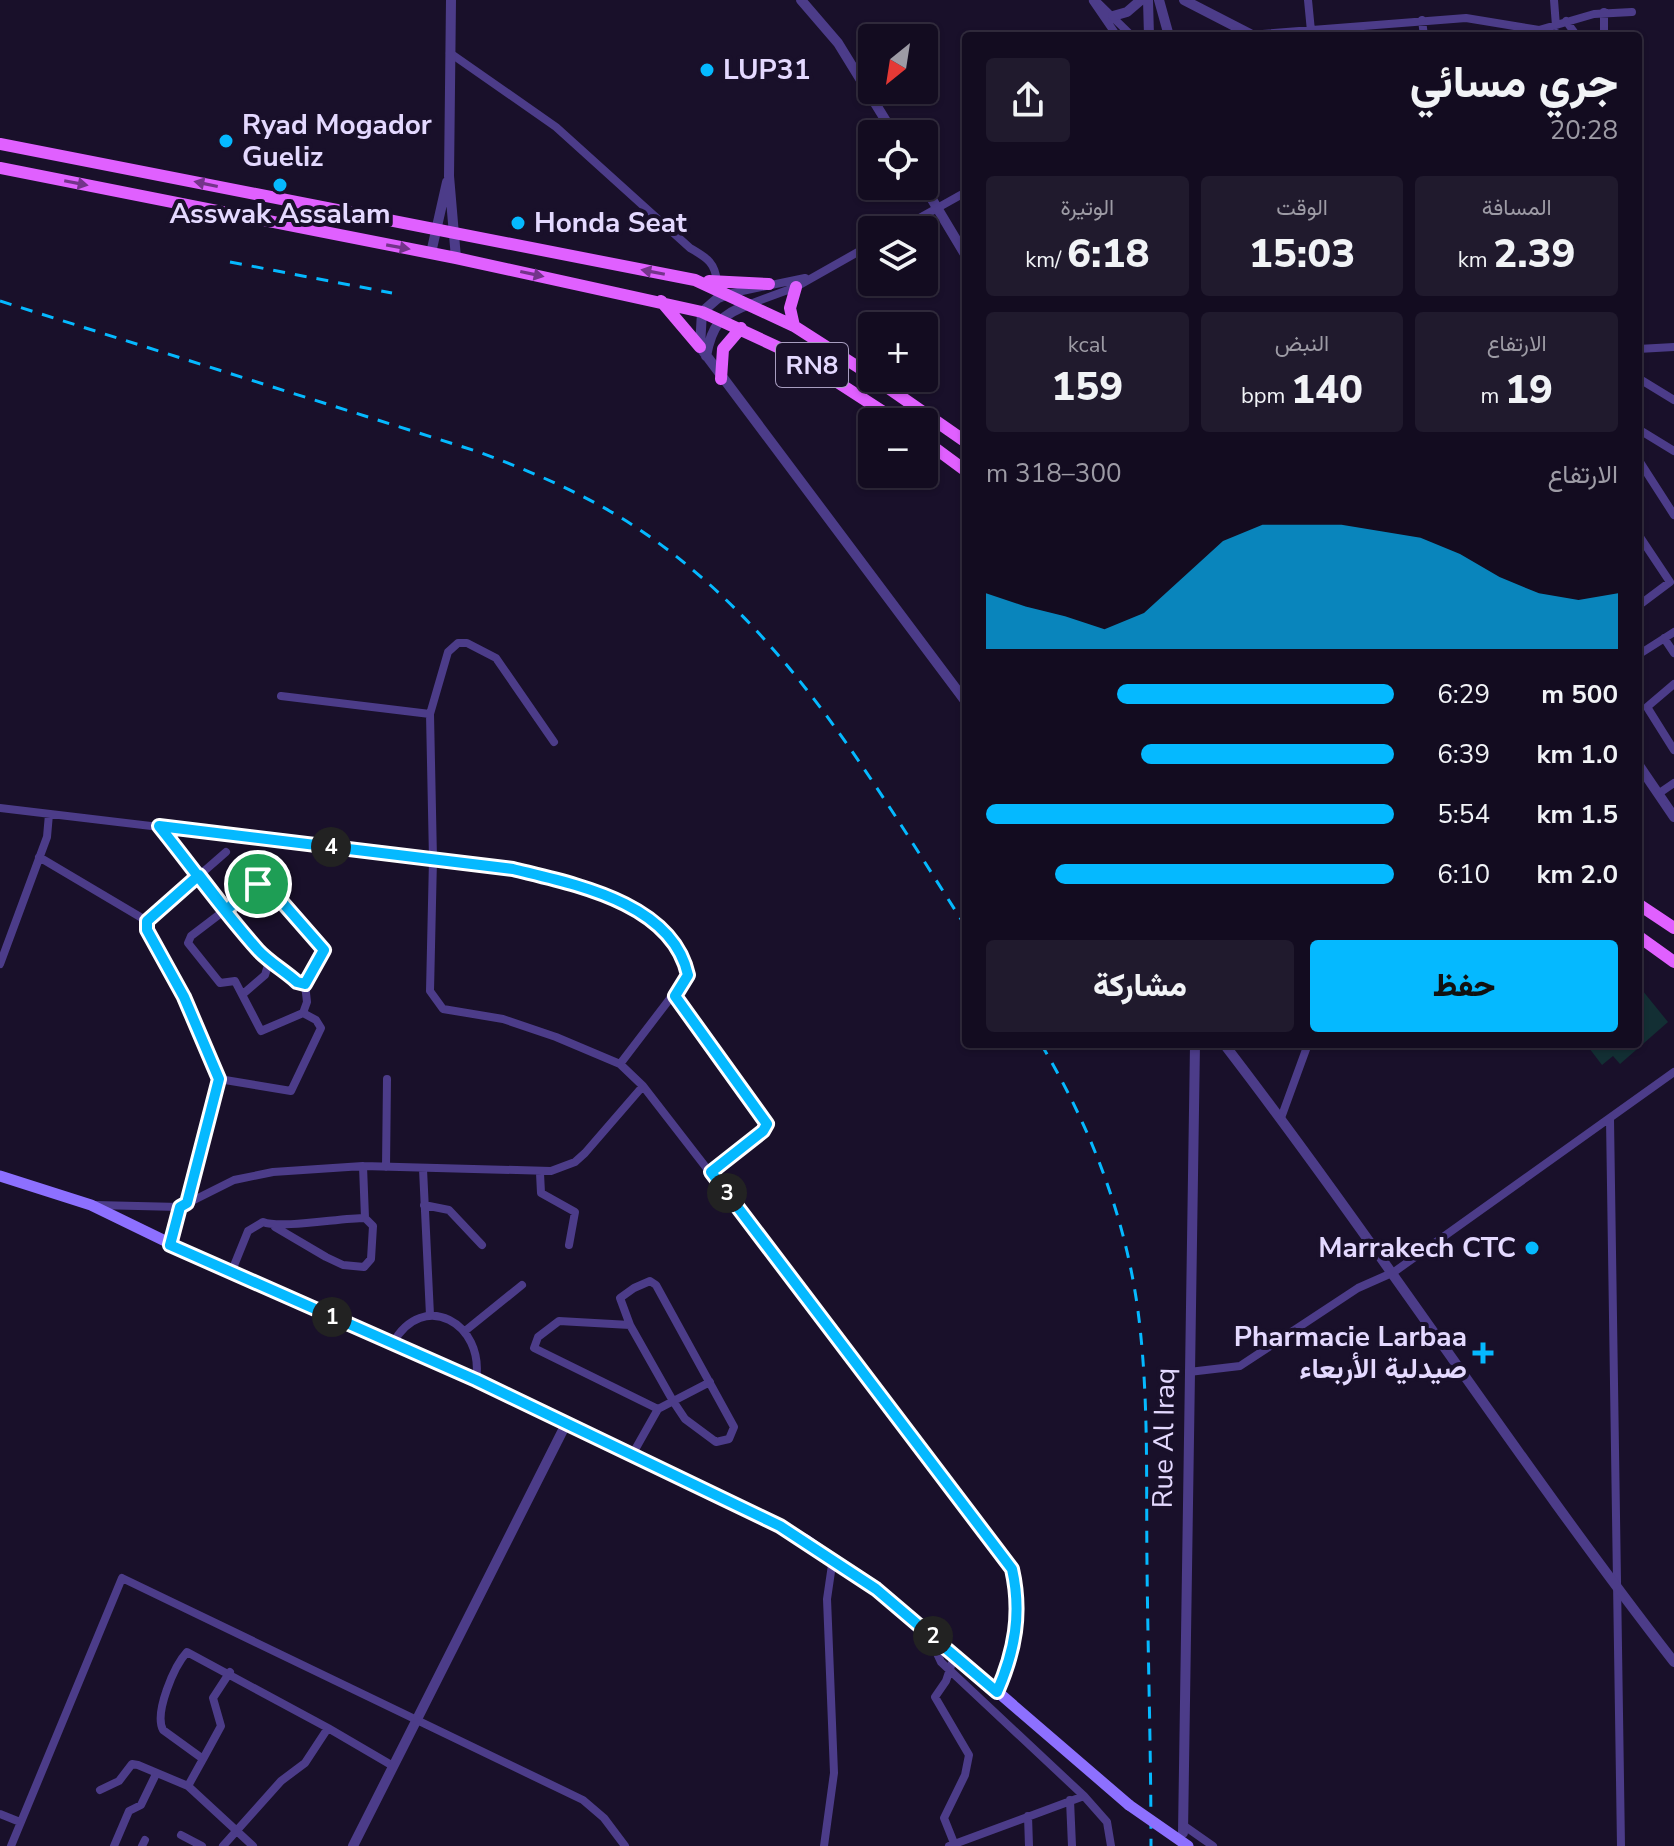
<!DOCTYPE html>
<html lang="ar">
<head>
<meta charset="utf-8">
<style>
  body { margin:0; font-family:"Nunito Sans",Vazirmatn,sans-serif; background:#201a2d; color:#f1f3f6; direction:rtl; height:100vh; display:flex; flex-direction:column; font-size:30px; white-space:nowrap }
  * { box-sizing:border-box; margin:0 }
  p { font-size:26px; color:#9d9ba5 }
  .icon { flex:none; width:44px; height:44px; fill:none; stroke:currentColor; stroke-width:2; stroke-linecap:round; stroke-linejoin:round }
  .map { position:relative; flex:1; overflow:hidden; direction:ltr }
  .sheet { position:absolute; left:962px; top:32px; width:680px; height:1016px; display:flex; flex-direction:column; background:#130c20; border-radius:8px; box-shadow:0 2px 6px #0004,0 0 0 2px #322c3e; direction:rtl }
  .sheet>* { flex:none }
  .needle { width:52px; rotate:210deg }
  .buttons { position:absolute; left:858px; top:24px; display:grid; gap:16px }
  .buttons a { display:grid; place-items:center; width:80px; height:80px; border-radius:8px; background:#130c20; box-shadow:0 2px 6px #0004,0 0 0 2px #322c3e; font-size:40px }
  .pin { position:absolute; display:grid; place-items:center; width:68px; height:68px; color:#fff; margin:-34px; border:4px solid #fff; border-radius:50%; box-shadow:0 2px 8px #0007 }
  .km { position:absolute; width:40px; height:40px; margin:-20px; border-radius:50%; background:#222; color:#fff; font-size:22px; line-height:40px; text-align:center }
  .round { display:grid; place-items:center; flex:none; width:84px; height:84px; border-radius:8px; background:#201a2d }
  .headline { display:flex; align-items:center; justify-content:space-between; height:136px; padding:0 24px }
  h1 { font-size:44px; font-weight:800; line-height:60px }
  .stats { display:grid; grid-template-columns:repeat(3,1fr); gap:12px; height:136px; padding:8px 24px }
  .stats div { display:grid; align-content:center; border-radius:8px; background:#201a2d; text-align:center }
  .stats b { font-size:40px; font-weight:800 }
  .stats small { font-size:22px; font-weight:400 }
  .stats p { font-size:22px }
  .chart { height:224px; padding:16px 24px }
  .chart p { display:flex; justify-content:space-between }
  .chart svg { width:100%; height:144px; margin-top:8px; fill:#05b9ff; opacity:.7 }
  .button { display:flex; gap:16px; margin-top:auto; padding:16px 24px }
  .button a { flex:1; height:92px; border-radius:8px; background:#05b9ff; color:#111; font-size:32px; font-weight:800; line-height:92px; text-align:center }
  .button a+a { background:#201a2d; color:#f1f3f6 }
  ul { padding:0 24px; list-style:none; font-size:26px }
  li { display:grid; grid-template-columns:128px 96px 1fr; align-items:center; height:60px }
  li i { height:20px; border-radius:10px; background:#05b9ff }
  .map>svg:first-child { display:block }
  .green { fill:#132f34 }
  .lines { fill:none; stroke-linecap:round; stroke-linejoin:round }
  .minor { stroke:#4c3c89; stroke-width:8 }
  .tertiary { stroke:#4c3c89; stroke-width:10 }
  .secondary { stroke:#8d70ff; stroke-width:11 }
  .primary { stroke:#e060ff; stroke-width:12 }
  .rail { stroke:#05b9ff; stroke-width:3; stroke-dasharray:12 10; stroke-linecap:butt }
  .secondary-bridge { stroke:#8d70ff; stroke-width:11 }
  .oneway { fill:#73348a }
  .route-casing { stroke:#fff; stroke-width:16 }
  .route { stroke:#05b9ff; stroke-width:10 }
  .poi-dot { fill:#05b9ff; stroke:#19102a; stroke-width:3 }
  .labels { text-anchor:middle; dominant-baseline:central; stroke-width:8; stroke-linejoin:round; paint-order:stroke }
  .shield { fill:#19102a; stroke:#a79dbf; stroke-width:2 }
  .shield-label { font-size:26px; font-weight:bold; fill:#e4d9ff }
  .poi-label { font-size:28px; font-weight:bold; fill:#e4d9ff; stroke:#19102a; text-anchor:start }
  .street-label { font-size:28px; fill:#e4d9ff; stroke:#19102a }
</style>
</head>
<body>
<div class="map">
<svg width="1674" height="1846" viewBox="0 0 1674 1846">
  <rect width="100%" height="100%" fill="#19102a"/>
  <path class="green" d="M 1638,985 L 1668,1022 L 1620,1064 L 1613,1056 L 1602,1065 L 1586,1044 L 1638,1044 Z"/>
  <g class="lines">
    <path class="minor" d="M 1095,0 L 1132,36
      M 1308,0 L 1311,31
      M 1554,0 L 1556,26
      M 1093,1 L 1117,36
      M 1422,20 L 1424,36
      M 1566,21 L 1577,36
      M 1236,36 L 1466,18 L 1539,30 L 1594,14 L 1632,12
      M 1604,36 L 1604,12
      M 450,53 L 556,127 L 690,248 C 707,258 715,262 717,282
      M 898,230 L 966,192
      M 728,294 L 805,278
      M 750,304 L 796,287 L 872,244
      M 1638,349 L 1674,347
      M 1638,378 L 1674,400
      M 1638,429 L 1674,451
      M 1638,459 L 1674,515
      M 1638,534 L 1670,582 L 1638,606
      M 1664,638 L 1674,653
      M 1638,655 L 1674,632
      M 1674,684 L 1647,707 L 1674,750
      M 281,696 L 430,714 L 433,859 L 430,991 L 443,1009 L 503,1019 L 556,1037 L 620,1064 L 643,1086 L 897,1414 L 1012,1569 C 1022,1613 1015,1651 997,1692
      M 430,714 L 448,652 L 458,643 L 467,643 L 496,658 L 554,742
      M 1658,794 L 1674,783
      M 0,808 L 513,869 C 573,883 673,902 688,975 L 620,1064
      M 159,826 L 260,951 L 297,982 L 305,984
      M 39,857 L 147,921
      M 0,964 L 47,837 L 49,814
      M 243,994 L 265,975 L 270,959
      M 675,996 L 767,1124 L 763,1131 L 711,1172
      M 219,1079 L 291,1091 L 321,1028 L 316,1020 L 303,1013 L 261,1031 L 235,981 L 220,983 L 188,943 L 191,936 L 262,882 L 324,950 L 305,984 L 307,1002 L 303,1013
      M 1281,1118 L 1308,1044
      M 1610,1119 L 1621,1846
      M 363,1166 L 365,1218
      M 386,1167 L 387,1079
      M 423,1169 L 430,1315
      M 540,1173 L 541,1193 L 575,1212 L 569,1245
      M 187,1203 L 219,1079 L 184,997 L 147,930 L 147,921 L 226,852
      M 95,1205 L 180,1207 L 234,1180 L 273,1172 L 363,1166 L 551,1171 L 575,1162 L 585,1153 L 643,1086
      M 424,1205 L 449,1210 L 482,1245
      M 170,1245 L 180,1207
      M 231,1273 L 248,1231 L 263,1222 C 281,1229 340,1218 365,1218 L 373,1226 L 371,1259 L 364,1267 L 343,1265 L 326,1257 L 275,1227
      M 650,1281 L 656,1285 L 734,1427 L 729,1439 L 716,1442 L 685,1419 L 673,1401 L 630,1325 L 620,1298 L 634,1288 Z
      M 630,1325 L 559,1321 L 538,1337 L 534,1348 L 658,1409
      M 465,1331 L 522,1285
      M 393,1343 C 423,1289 485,1323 476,1380
      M 1189,1372 L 1240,1366 L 1358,1288 L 1394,1272 L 1674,1072
      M 632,1455 L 658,1409 L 710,1382
      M 928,1634 L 941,1662 L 1084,1796
      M 203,1759 L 221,1726 L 213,1698 L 230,1672
      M 188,1786 L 203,1759 L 163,1730 C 154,1713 174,1666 187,1652 L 328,1728
      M 100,1790 L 119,1781 L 132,1764 L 138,1765 L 188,1786 L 253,1846
      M 1070,1800 L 1072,1846
      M 0,1814 L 20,1822
      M 1028,1816 L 1029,1846
      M 1183,1825 L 1213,1846
      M 181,1835 L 202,1846
      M 954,1843 L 944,1818 L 965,1775 L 969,1755 L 935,1697 L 946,1681 L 955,1654
      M 11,1846 L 122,1578 L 583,1800 L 604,1818 L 625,1846
      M 114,1846 L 129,1811 L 141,1805 L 156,1774
      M 142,1846 L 145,1840
      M 223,1846 L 281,1781 L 305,1763 L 328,1728 L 393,1766
      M 824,1846 L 834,1773 L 827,1599 L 833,1558
      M 949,1846 L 1084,1796 L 1107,1822 L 1111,1846"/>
    <path class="tertiary" d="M 451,0 L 449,176 L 456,258
      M 801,0 L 838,43 L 894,134
      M 1148,0 L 1149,36
      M 1159,0 L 1169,36
      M 1184,0 L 1250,34
      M 1113,16 L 1127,12 L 1141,0
      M 924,186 L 966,256
      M 431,253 L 447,182
      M 728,294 L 718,298 L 702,312 L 700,347 L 966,702
      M 706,356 C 712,325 721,314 750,304
      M 1638,764 L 1674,817
      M 1224,1044 C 1379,1246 1518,1461 1674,1662
      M 1183,1833 L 1195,1044
      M 353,1846 L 567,1422"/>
    <path class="secondary" d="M 0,1176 L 91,1205 L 231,1273 L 567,1422 L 806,1540 L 898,1606 L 1129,1805"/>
    <path class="primary" d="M 0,144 L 695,280 L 794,326 L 872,376
      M 0,168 L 456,258 L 702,312 L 797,356 L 899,422
      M 709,281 L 769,284
      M 661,301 L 700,347
      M 794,326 L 790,308 L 796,287
      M 874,378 L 966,442
      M 721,379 L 723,349 L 741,328
      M 924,440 L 966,471
      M 1638,904 L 1674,928
      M 1638,936 L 1674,962"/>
    <path class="rail" d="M 230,262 L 392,293
      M 0,301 L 476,451 C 533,472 590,496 640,530 C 787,629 872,781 966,927
      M 1041,1044 C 1090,1126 1125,1215 1138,1311 C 1149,1395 1146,1481 1147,1566 C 1148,1659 1151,1753 1151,1846"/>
    <path class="secondary-bridge" d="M 1129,1805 L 1188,1846"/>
  </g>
  <defs><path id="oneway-solid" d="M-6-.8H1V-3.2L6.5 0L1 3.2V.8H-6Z" transform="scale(2)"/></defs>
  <g class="oneway">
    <use href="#oneway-solid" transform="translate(76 183) rotate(11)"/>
    <use href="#oneway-solid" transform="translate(206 184) rotate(-168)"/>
    <use href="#oneway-solid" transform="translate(398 247) rotate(10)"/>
    <use href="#oneway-solid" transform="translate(653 272) rotate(-169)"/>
    <use href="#oneway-solid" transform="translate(532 274) rotate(12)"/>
  </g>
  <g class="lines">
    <g class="route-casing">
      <path id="route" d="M 258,884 L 226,910 L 199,875 L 147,921 L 147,930 L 184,997 L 219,1079 L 187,1203 L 180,1207 L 170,1245 L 476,1380 L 780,1526 L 876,1589 L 997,1692 C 1015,1651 1022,1613 1012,1569 L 711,1172 L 763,1131 L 767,1124 L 675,996 L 688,975 C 672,902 573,884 513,869 L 159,826 C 192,867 223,911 258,950 C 269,962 285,971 297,982 L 305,984 L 324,950 L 268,886 L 258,884"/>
    </g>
    <use href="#route" class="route"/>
  </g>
  <g class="poi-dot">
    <circle cx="707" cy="70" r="8"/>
    <circle cx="226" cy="141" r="8"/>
    <circle cx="280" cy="185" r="8"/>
    <circle cx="518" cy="223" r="8"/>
    <circle cx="1532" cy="1248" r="8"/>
    <path d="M1479 1341h8v8h8v8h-8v8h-8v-8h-8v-8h8z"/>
  </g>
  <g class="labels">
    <rect class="shield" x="776" y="343" width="72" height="44" rx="6"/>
    <g class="shield-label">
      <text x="812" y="365">RN8</text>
    </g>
    <g class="poi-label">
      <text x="723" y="70">LUP31</text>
      <text x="242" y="125">Ryad Mogador<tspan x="242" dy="32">Gueliz</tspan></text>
      <text x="280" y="214" text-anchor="middle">Asswak Assalam</text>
      <text x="534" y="223">Honda Seat</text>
      <text x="1516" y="1248" text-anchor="end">Marrakech CTC</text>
      <text x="1467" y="1337" text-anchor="end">Pharmacie Larbaa<tspan x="1467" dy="32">صيدلية الأربعاء</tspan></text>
    </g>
    <g class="street-label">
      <text transform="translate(1164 1438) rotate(-89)">Rue Al Iraq</text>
    </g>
  </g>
</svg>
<div class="buttons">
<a><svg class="needle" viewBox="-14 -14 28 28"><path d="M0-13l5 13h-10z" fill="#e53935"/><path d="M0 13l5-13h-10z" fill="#9d9ba5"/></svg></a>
<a><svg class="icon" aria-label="locate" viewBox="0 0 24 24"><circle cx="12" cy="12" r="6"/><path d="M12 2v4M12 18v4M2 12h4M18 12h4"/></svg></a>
<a><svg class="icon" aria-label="layers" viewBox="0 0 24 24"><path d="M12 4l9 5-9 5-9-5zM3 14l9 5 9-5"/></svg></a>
<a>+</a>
<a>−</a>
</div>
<div class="pin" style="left:258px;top:884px;background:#1e9e55"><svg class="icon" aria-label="arrive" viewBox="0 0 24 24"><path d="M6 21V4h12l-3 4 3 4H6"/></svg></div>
<b class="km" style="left:332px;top:1317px">1</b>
<b class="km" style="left:933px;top:1636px">2</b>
<b class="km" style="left:727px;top:1193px">3</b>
<b class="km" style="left:331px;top:847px">4</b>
<section class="sheet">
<div class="headline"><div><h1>جري مسائي</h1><p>20:28</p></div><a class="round"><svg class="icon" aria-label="share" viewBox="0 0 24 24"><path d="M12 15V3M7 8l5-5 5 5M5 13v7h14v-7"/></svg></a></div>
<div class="stats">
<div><p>المسافة</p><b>2.39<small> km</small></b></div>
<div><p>الوقت</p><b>15:03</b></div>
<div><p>الوتيرة</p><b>6:18<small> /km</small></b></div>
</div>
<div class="stats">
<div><p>الارتفاع</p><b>19<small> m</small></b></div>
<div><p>النبض</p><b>140<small> bpm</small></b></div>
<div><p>kcal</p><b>159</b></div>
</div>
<div class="chart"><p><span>الارتفاع</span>300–318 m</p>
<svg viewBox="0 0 160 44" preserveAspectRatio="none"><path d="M0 44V27L10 31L20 34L30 38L40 33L50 22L60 11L70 6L80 6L90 6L100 8L110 10L120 15L130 22L140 27L150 29L160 27V44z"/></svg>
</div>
<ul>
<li><b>500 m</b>6:29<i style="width:68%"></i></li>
<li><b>1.0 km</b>6:39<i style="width:62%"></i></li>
<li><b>1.5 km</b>5:54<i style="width:100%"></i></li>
<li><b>2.0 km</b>6:10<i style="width:83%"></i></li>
</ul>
<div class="button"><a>حفظ</a><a>مشاركة</a></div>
</section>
</div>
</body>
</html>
